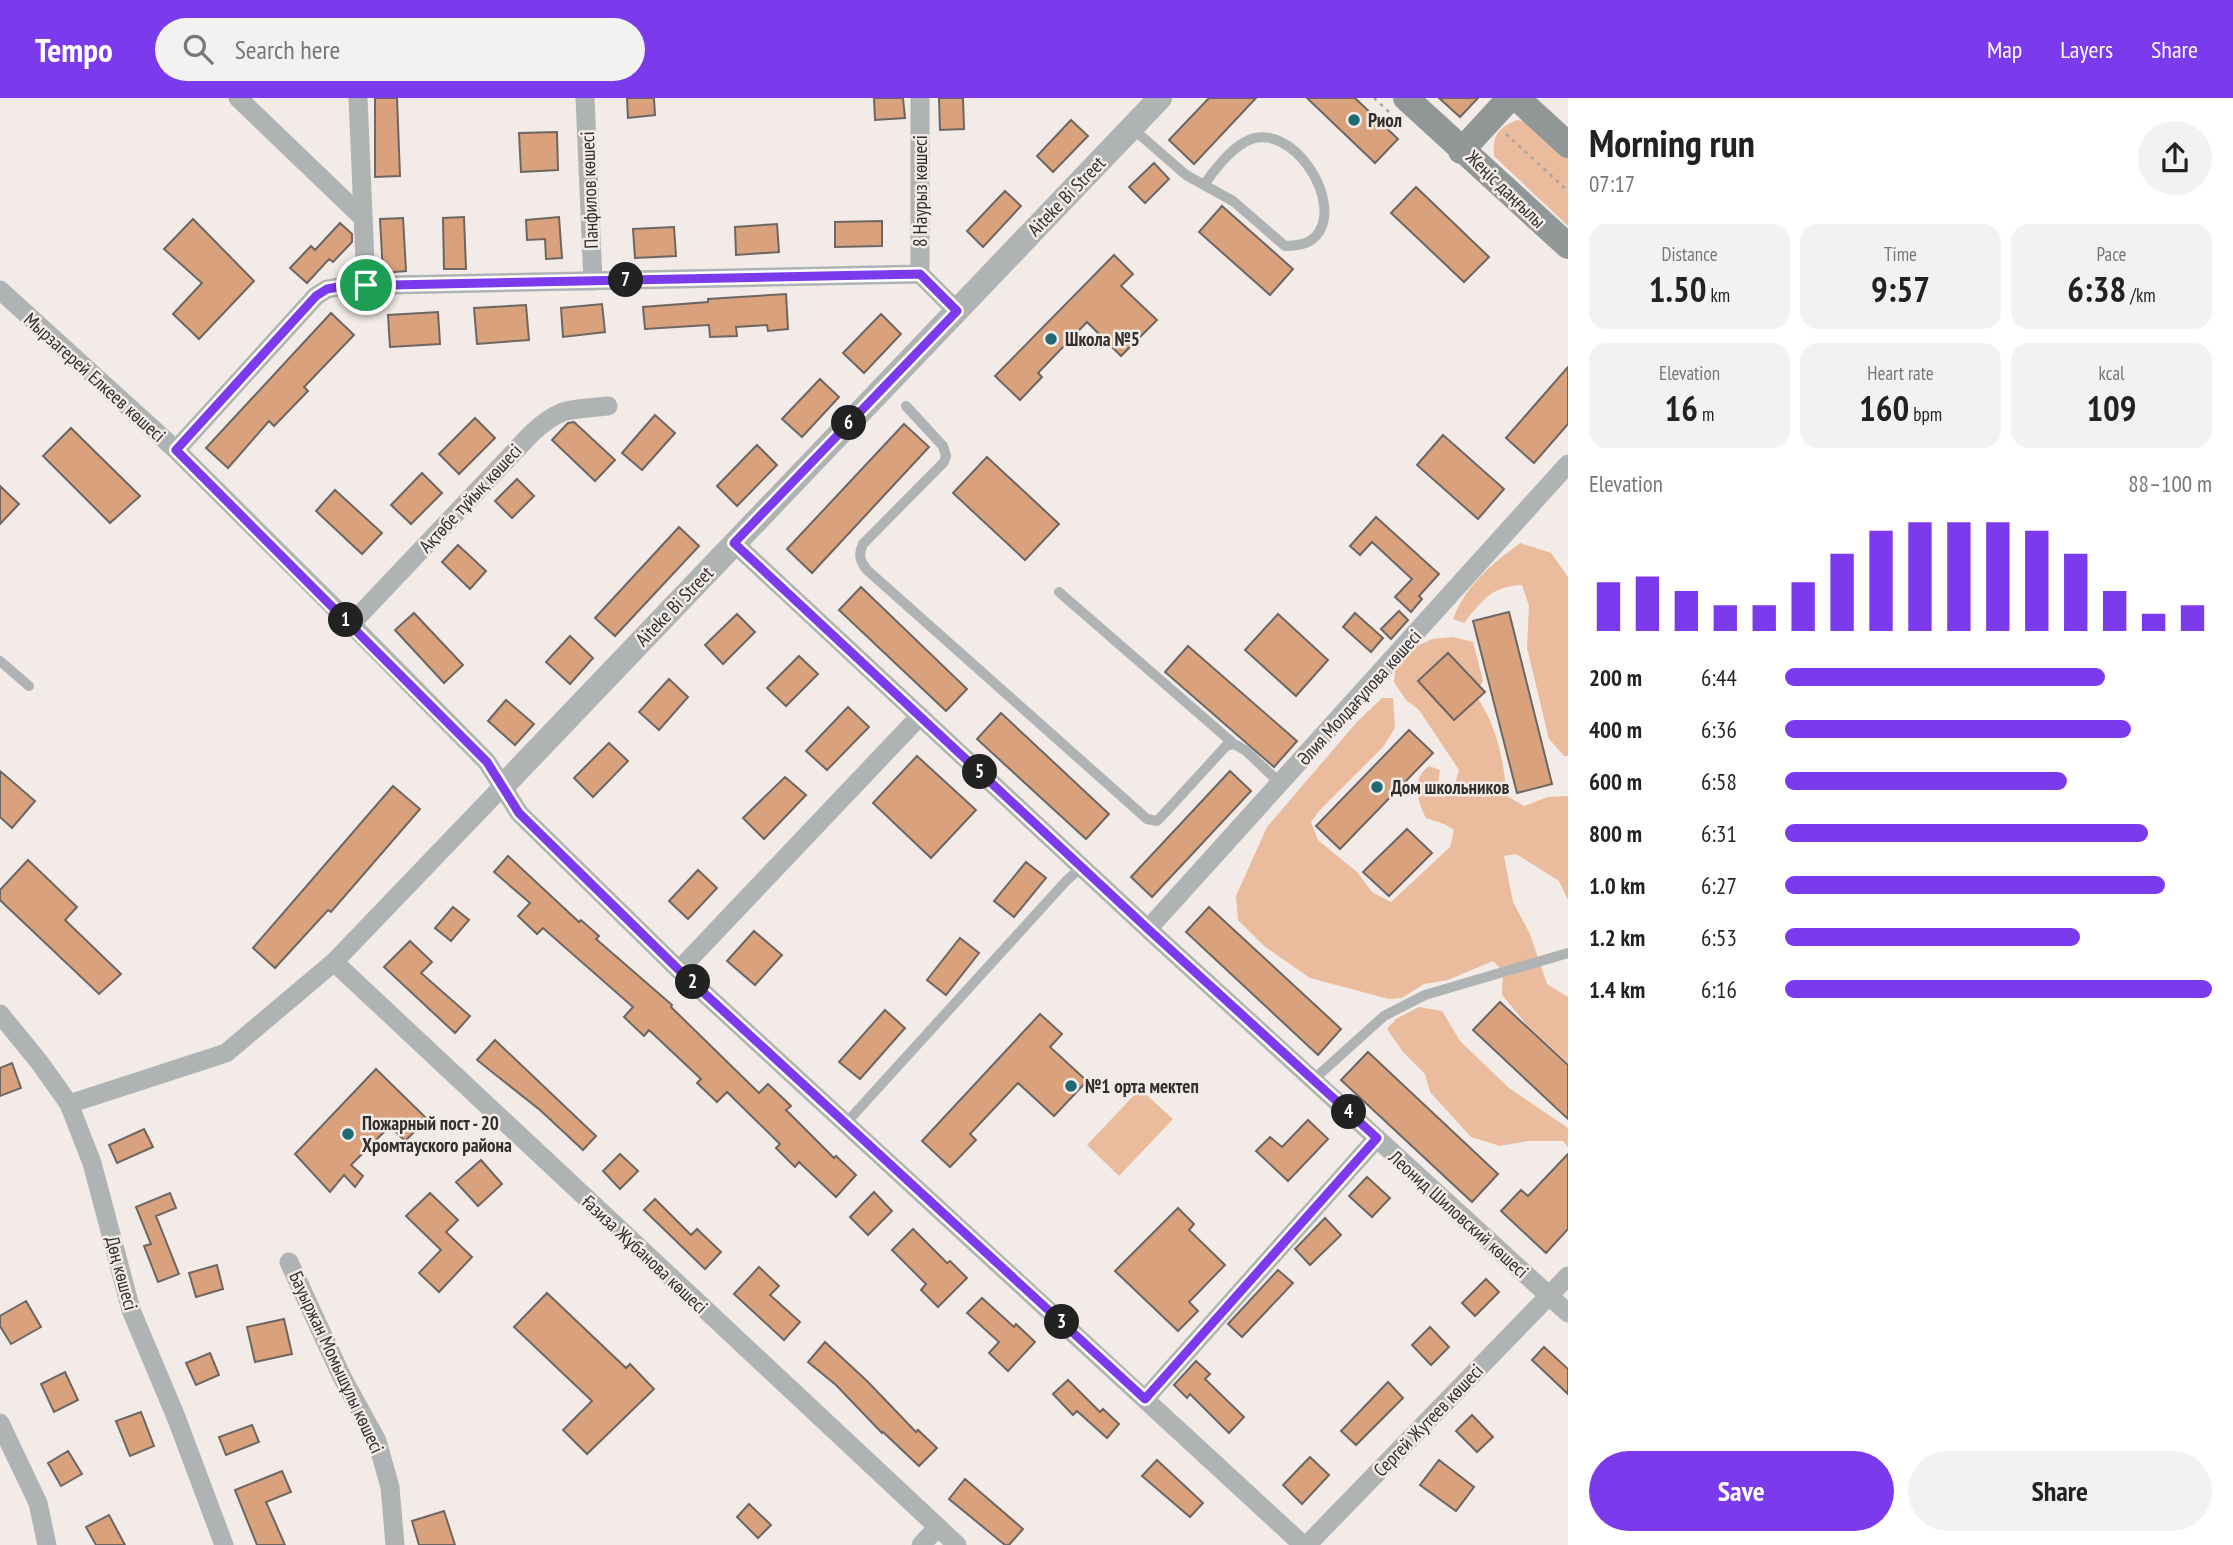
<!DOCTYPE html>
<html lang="en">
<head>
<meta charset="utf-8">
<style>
  body { margin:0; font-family:"PT Sans Narrow",sans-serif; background:#f2f2f2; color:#222; height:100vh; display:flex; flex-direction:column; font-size:26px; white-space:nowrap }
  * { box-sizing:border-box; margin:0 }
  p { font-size:23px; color:#767676 }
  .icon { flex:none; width:38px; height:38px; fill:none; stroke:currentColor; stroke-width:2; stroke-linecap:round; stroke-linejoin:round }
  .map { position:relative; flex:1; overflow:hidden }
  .side { display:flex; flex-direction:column; background:#fff; width:665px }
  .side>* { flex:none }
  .pin { position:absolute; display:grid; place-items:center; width:60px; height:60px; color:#fff; margin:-30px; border:4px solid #fff; border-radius:50%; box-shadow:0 2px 7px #0007 }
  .km { position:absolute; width:35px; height:35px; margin:-18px; border-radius:50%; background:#222; color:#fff; font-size:19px; line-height:35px; text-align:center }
  .round { display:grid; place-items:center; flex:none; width:74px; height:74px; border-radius:37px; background:#f2f2f2 }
  .overview { display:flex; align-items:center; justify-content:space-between; height:119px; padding:0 21px }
  h1 { font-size:38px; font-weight:600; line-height:52px }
  .stats { display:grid; grid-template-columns:repeat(3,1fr); gap:10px; height:119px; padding:7px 21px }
  .stats div { display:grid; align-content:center; border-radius:18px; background:#f2f2f2; text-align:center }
  .stats b { font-size:35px; font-weight:600 }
  .stats small { font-size:19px; font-weight:400 }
  .stats p { font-size:19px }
  .chart { height:196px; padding:14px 21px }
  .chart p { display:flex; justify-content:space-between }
  .chart svg { width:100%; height:126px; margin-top:7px; stroke:#7c3aed; stroke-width:6 }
  .cta { display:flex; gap:14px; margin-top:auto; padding:14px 21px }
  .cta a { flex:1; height:80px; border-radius:42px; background:#7c3aed; color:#fff; font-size:28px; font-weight:600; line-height:80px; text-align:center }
  .cta a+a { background:#f2f2f2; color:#222 }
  ul { padding:0 21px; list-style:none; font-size:23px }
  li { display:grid; grid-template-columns:112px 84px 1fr; align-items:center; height:52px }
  li i { height:18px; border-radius:9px; background:#7c3aed }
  header { display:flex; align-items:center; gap:42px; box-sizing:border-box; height:98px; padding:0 35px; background:#7c3aed; color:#fff }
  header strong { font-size:33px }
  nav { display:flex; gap:38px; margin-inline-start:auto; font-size:24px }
  .search { width:490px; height:63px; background:#f2f2f2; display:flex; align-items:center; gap:18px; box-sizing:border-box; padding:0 24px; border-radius:38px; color:#767676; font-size:26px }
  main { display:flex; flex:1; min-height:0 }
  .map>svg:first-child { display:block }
  .green { fill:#eabb9d }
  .building { fill:#d9a17c; stroke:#6d6662; stroke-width:2 }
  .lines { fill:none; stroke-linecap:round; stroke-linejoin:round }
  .path { stroke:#a9a3a0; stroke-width:2.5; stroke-dasharray:3.5 5; stroke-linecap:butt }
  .service { stroke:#afb3b4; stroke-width:10 }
  .minor { stroke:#afb3b4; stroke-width:19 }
  .tertiary { stroke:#afb3b4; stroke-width:24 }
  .secondary { stroke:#919797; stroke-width:26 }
  .route-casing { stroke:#fff; stroke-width:14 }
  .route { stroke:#7c3aed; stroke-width:9 }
  .poi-dot { fill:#206a74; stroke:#f3ebe7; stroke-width:2.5 }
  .labels { text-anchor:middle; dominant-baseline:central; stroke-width:5; stroke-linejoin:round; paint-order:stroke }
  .poi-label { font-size:19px; font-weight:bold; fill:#312f2d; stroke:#f3ebe7; text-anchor:start }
  .street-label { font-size:19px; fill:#312f2d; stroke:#f3ebe7 }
</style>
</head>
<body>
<header>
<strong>Tempo</strong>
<div class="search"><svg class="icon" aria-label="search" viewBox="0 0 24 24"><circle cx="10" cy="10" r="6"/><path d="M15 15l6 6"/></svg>Search here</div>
<nav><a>Map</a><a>Layers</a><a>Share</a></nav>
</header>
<main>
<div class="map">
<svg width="1568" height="1447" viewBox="0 0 1568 1447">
  <rect width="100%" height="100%" fill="#f3ebe7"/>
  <path class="green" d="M 1518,22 L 1531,25 L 1568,60 L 1568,128 L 1494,58 C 1492,38 1499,28 1518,22 Z
    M 1520,445 L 1551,455 L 1568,479 L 1568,658 L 1564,658 L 1549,641 L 1527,550 L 1529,508 L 1522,487 C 1490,489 1483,502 1464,525 L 1453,521 C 1466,487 1492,466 1520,445 Z
    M 1453,539 L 1473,544 L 1483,583 L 1475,596 C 1497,628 1503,659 1507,698 L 1524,708 L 1548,699 L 1568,698 L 1568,802 L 1559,783 L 1516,756 L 1504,758 L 1513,804 L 1530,836 L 1547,886 L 1568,899 L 1568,965 L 1527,927 L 1502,897 L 1503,873 L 1493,863 L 1448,882 L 1424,886 L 1402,900 L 1389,901 L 1310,880 L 1264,848 L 1238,822 L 1236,798 L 1267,729 L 1356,625 L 1382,600 L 1393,600 L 1395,630 L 1383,649 L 1319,713 L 1311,724 L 1318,742 L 1357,774 L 1372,794 L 1391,804 L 1450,749 L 1454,732 L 1444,726 L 1426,720 C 1417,702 1411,681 1429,668 L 1440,672 L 1438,685 L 1447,691 L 1455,686 L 1459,672 L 1419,612 L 1406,602 L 1394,584 L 1395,572 L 1409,552 L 1432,541 Z
    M 1419,909 L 1442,913 L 1460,943 L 1509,990 L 1568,1030 L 1568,1049 L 1563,1043 L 1528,1043 L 1500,1048 L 1471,1039 L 1430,994 L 1425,976 L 1403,954 L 1387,931 L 1396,921 Z
    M 1140,991 L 1173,1021 L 1119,1078 L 1087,1047 Z"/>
  <path class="building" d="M 375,0 L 397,0 L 400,78 L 375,79 Z
    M 627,0 L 654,0 L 655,17 L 628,20 Z
    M 874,0 L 903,0 L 905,20 L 875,22 Z
    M 939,0 L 963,0 L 964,31 L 940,32 Z
    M 1209,0 L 1256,0 L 1194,66 L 1169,42 Z
    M 1307,0 L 1355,0 L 1398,41 L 1375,65 Z
    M 1439,0 L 1478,0 L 1460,19 Z
    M 1071,22 L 1088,38 L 1053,74 L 1037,58 Z
    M 557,34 L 558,72 L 521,74 L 519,35 Z
    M 1154,65 L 1169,81 L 1145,105 L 1129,89 Z
    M 1416,89 L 1489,159 L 1464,184 L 1391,115 Z
    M 1005,93 L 1021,108 L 983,149 L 967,133 Z
    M 1222,108 L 1293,171 L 1270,197 L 1199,134 Z
    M 464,119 L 466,171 L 444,171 L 443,120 Z
    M 559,119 L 562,160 L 546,161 L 545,141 L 527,142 L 526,122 Z
    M 403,120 L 406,173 L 383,175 L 380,121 Z
    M 193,121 L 254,183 L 199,241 L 173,216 L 202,185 L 164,151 Z
    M 882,123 L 882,148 L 835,149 L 835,124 Z
    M 340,125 L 352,136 L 352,144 L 333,164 L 329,161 L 307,185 L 290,170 L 311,148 L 315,152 Z
    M 777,126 L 779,154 L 736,157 L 735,129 Z
    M 674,129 L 676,158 L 635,160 L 633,131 Z
    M 1114,157 L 1133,176 L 1121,188 L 1157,222 L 1121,258 L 1087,224 L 1038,275 L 1042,279 L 1020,302 L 995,278 Z
    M 786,196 L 788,231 L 768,233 L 767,227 L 736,229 L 737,238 L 710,239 L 709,227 L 645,231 L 643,209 L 708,204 L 708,201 Z
    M 602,206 L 605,234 L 563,239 L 561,210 Z
    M 526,207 L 529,242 L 477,246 L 474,210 Z
    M 438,214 L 440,246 L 390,249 L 388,217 Z
    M 331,215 L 354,237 L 304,289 L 308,293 L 274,328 L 269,323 L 228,370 L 206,350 Z
    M 881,216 L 901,236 L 864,275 L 843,255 Z
    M 1568,269 L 1568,326 L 1534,365 L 1506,340 Z
    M 820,281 L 839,299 L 802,339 L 782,321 Z
    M 655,317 L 675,335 L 642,372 L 622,355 Z
    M 475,320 L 495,340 L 459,376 L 439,356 Z
    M 574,324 L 615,362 L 595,383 L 552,342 L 568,325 Z
    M 904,326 L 929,349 L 812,475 L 787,451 Z
    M 71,330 L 140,398 L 110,425 L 43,358 Z
    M 1443,337 L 1504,391 L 1478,421 L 1417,367 Z
    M 757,347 L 777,367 L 737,408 L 717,388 Z
    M 987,359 L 1059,426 L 1025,462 L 953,395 Z
    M 422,375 L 442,395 L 411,426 L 391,407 Z
    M 517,381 L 534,398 L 512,420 L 495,403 Z
    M 0,388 L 19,406 L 0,426 Z
    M 335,392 L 382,435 L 362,456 L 316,413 Z
    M 1376,419 L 1439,476 L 1419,498 L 1422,501 L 1411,514 L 1395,499 L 1412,481 L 1372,444 L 1360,457 L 1350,448 Z
    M 679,429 L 699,448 L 615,538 L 595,520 Z
    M 458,447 L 486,473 L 470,491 L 442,464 Z
    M 861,489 L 967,591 L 946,613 L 839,512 Z
    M 1399,513 L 1408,522 L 1391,541 L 1381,531 Z
    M 1509,514 L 1552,686 L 1517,695 L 1473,523 Z
    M 414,515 L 463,567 L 444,585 L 395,532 Z
    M 1355,515 L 1383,540 L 1371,554 L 1343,529 Z
    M 737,516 L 755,534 L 723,566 L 705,547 Z
    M 1278,516 L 1328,562 L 1296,598 L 1245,552 Z
    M 570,538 L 593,560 L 570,586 L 546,564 Z
    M 1188,548 L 1297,643 L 1274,669 L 1165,574 Z
    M 1448,555 L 1485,594 L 1454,622 L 1418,583 Z
    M 799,558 L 818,576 L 786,608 L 767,590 Z
    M 669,581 L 688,599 L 659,632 L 639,614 Z
    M 506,602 L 534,626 L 515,647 L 488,623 Z
    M 848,609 L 869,629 L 827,672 L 806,653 Z
    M 1001,615 L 1109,716 L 1086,741 L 977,641 Z
    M 1409,632 L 1433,655 L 1340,751 L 1316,728 Z
    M 609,645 L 628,663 L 593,699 L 574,680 Z
    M 917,658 L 976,712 L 931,760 L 873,705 Z
    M 0,673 L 35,703 L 12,730 L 0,719 Z
    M 1230,673 L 1251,693 L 1152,799 L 1131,779 Z
    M 785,679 L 806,697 L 764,741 L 743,720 Z
    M 393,688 L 420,711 L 331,814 L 328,812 L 275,870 L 253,850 Z
    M 1407,731 L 1432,755 L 1389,798 L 1363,774 Z
    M 508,758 L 579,824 L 581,822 L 599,838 L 596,841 L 672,907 L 671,909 L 759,995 L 768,986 L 791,1008 L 786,1012 L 834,1060 L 836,1058 L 856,1077 L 836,1099 L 799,1064 L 795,1069 L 776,1050 L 780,1046 L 727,994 L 717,1004 L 697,985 L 701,981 L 649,932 L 644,938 L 624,919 L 633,909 L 543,830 L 537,836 L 518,818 L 530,805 L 494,774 Z
    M 28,762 L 77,809 L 65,822 L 121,876 L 99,896 L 0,802 L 0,792 Z
    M 1026,764 L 1046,780 L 1014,819 L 994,803 Z
    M 698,772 L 717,790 L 688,821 L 669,803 Z
    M 453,809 L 469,822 L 451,843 L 435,830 Z
    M 1209,809 L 1341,931 L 1318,957 L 1186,834 Z
    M 754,833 L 782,857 L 755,887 L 727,863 Z
    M 960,840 L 979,855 L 946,897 L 927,882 Z
    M 410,843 L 432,864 L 421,875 L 470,918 L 455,935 L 384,869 Z
    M 1500,904 L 1568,967 L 1568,1021 L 1473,932 Z
    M 885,912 L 905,930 L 860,981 L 839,964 Z
    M 1040,916 L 1062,936 L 1050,949 L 1087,983 L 1054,1018 L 1018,985 L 970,1036 L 976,1042 L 950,1069 L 922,1043 Z
    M 495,942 L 596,1038 L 583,1052 L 540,1012 L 477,962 Z
    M 1368,954 L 1498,1076 L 1472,1104 L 1341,982 Z
    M 12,965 L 21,990 L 0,998 L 0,970 Z
    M 376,971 L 427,1021 L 405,1043 L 390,1028 L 351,1067 L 363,1078 L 355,1089 L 344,1077 L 330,1094 L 295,1056 Z
    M 1308,1022 L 1328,1041 L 1288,1083 L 1256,1053 L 1270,1039 L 1282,1049 Z
    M 144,1031 L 153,1049 L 117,1065 L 109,1047 Z
    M 620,1056 L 638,1073 L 620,1091 L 603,1073 Z
    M 1568,1056 L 1568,1131 L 1546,1155 L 1501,1113 L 1521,1092 L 1528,1098 Z
    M 481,1062 L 502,1086 L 478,1108 L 456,1084 Z
    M 1367,1079 L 1390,1100 L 1372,1119 L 1349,1098 Z
    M 874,1094 L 892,1113 L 868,1137 L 850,1119 Z
    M 170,1095 L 176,1110 L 156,1118 L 179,1176 L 158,1184 L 144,1148 L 151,1146 L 136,1109 Z
    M 430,1095 L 458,1122 L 446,1134 L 472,1159 L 439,1194 L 419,1175 L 441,1152 L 406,1118 Z
    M 655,1101 L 691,1137 L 697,1131 L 721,1154 L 705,1171 L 644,1112 Z
    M 1178,1110 L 1194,1126 L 1189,1132 L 1225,1167 L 1189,1204 L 1198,1213 L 1178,1233 L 1115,1173 Z
    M 1325,1120 L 1341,1137 L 1310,1167 L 1295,1151 Z
    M 913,1131 L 947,1165 L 950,1163 L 967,1180 L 938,1209 L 921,1192 L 926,1186 L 892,1152 Z
    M 217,1167 L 223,1191 L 196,1199 L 189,1175 Z
    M 759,1169 L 779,1188 L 770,1197 L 800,1224 L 784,1242 L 734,1196 Z
    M 1278,1172 L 1293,1185 L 1242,1239 L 1228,1226 Z
    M 1486,1181 L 1499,1194 L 1475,1218 L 1462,1205 Z
    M 547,1195 L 626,1270 L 630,1266 L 654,1291 L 587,1356 L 563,1332 L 592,1303 L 514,1229 Z
    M 982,1200 L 1014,1229 L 1016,1226 L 1035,1244 L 1008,1273 L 989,1255 L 999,1244 L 967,1215 Z
    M 26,1203 L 41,1229 L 11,1246 L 0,1228 L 0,1218 Z
    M 284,1221 L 292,1256 L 255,1264 L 247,1229 Z
    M 1430,1229 L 1449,1249 L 1431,1267 L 1412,1247 Z
    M 825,1244 L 867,1283 L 916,1334 L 918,1332 L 937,1350 L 919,1368 L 883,1334 L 882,1335 L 836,1287 L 808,1264 Z
    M 1544,1249 L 1568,1271 L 1568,1296 L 1532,1262 Z
    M 210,1255 L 219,1277 L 196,1287 L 186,1265 Z
    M 1196,1263 L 1210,1276 L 1205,1281 L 1244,1319 L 1229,1335 L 1190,1296 L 1187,1300 L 1174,1287 Z
    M 65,1274 L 78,1302 L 54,1314 L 41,1286 Z
    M 1068,1282 L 1100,1314 L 1103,1311 L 1119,1326 L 1107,1340 L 1077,1313 L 1073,1317 L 1053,1296 Z
    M 1388,1284 L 1403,1300 L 1356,1347 L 1341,1333 Z
    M 141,1314 L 154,1348 L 130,1358 L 116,1323 Z
    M 1472,1317 L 1493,1339 L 1477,1354 L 1456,1333 Z
    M 252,1327 L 259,1344 L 226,1357 L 219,1339 Z
    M 68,1353 L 82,1376 L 61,1388 L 48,1365 Z
    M 1310,1359 L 1329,1377 L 1302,1406 L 1283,1387 Z
    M 1157,1362 L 1203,1405 L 1190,1419 L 1142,1378 Z
    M 1439,1362 L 1474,1389 L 1456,1413 L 1420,1387 Z
    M 282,1373 L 291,1394 L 266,1404 L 285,1447 L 257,1447 L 235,1392 Z
    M 965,1381 L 1023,1431 L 1009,1447 L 1005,1447 L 949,1401 Z
    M 749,1406 L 771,1427 L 758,1440 L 737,1419 Z
    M 444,1413 L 455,1447 L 419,1447 L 412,1423 Z
    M 109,1417 L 125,1447 L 96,1447 L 86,1429 Z"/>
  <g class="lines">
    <path class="path" d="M 1374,0 L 1389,14
      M 1506,36 L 1568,93"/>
    <path class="service" d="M 1132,30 L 1186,77 L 1233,103 L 1285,148 C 1296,148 1307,147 1315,139 C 1347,107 1291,18 1245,44 C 1230,52 1213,73 1204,87
      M 906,308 L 943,348 L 946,358 L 944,364 L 863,446 C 858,457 860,463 867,472 L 1147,721 L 1157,723 L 1161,719 L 1226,648 L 1234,646 L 1245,652 L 1281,686
      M 1059,494 L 1234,646
      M 0,563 L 29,588
      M 1313,982 L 1384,918 L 1425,897 L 1568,855
      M 847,1024 L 1067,782 L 1082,769"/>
    <path class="minor" d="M 238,0 L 363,120
      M 358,0 L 366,187
      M 585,0 L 593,183
      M 920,0 L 920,176 L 957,213
      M 0,192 L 176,352 L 351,526 L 487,664 L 519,715 L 679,872 L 1303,1447
      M 176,352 L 316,198 L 327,191 L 344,188 L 920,176
      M 734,445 L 1148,831 L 1568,1215
      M 351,526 L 532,335 C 562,308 570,312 608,308
      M 1148,831 L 1568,366
      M 334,864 L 957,1447
      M 679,872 L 920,618
      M 0,916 L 40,965 L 69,1006 L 92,1065 L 131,1212 L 176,1319 L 224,1447
      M 69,1006 L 226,955 L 334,864 L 502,689
      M 289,1164 L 342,1279 L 377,1343 L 390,1389 L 395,1447
      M 1145,1301 L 1377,1040
      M 0,1325 L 38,1405 L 47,1447
      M 921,1447 L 938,1429
      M 1307,1447 L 1568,1178"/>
    <path class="tertiary" d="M 502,689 L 1160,0"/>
    <path class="secondary" d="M 1406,0 L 1568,148
      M 1517,0 L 1568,47
      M 1461,53 L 1510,0"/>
  </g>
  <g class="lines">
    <g class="route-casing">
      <path id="route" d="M 920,176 L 957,213 L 734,445 L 1148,831 L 1377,1040 L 1145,1301 L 679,872 L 519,715 L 487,664 L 176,352 L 316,198 L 327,191 L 344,188 Z"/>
    </g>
    <use href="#route" class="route"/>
  </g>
  <g class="poi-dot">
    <circle cx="1354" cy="22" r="7"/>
    <circle cx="1051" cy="241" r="7"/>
    <circle cx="1377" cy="689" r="7"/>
    <circle cx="1071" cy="988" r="7"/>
    <circle cx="348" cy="1036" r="7"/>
  </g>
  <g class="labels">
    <g class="poi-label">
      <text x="1368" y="22">Риол</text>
      <text x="1065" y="241">Школа №5</text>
      <text x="1391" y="689">Дом школьников</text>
      <text x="1085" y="988">№1 орта мектеп</text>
      <text x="362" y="1025">Пожарный пост - 20<tspan x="362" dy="22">Хромтауского района</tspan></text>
    </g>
    <g class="street-label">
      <text transform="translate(1506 91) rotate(44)">Жеңіс даңғылы</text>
      <text transform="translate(589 92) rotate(-92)">Панфилов көшесі</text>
      <text transform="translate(920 93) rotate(-90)">8 Наурыз көшесі</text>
      <text transform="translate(1066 98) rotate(-46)">Aiteke Bi Street</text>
      <text transform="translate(95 279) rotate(42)">Мырзагерей Елкеев көшесі</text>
      <text transform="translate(470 400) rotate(-47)">Ақтөбе тұйық көшесі</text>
      <text transform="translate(674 508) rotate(-46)">Aiteke Bi Street</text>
      <text transform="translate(1359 599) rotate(-48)">Әлия Молдағұлова көшесі</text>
      <text transform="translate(1459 1116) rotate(42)">Леонид Шиловский көшесі</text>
      <text transform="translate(645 1156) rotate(43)">Ғазиза Жұбанова көшесі</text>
      <text transform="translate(122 1175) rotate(75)">Дөң көшесі</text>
      <text transform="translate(337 1264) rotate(65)">Бауыржан Момышұлы көшесі</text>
      <text transform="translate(1428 1322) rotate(-46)">Сергей Жутеев көшесі</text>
    </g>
  </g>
</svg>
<div class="pin" style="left:366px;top:187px;background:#1e9e55"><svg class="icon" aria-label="arrive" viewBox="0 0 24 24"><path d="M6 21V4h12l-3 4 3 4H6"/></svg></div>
<b class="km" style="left:346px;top:522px">1</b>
<b class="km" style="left:693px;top:884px">2</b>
<b class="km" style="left:1062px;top:1224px">3</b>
<b class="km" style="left:1349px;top:1014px">4</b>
<b class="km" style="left:980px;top:674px">5</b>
<b class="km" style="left:849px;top:325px">6</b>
<b class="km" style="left:626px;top:182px">7</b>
</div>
<section class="side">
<div class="overview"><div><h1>Morning run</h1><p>07:17</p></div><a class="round"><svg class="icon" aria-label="share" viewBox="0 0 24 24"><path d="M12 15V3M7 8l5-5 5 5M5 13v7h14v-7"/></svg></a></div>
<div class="stats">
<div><p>Distance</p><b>1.50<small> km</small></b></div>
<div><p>Time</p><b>9:57</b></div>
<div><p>Pace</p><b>6:38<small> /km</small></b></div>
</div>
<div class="stats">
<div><p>Elevation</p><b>16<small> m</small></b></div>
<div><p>Heart rate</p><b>160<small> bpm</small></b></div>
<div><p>kcal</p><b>109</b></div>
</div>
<div class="chart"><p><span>Elevation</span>88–100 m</p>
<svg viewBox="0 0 160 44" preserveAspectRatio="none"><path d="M5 44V27M15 44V25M25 44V30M35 44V35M45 44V35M55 44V27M65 44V17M75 44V9M85 44V6M95 44V6M105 44V6M115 44V9M125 44V17M135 44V30M145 44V38M155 44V35"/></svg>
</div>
<ul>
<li><b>200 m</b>6:44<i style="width:75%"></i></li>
<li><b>400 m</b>6:36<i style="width:81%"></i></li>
<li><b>600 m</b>6:58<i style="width:66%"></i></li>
<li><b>800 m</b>6:31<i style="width:85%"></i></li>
<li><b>1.0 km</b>6:27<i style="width:89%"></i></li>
<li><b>1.2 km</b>6:53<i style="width:69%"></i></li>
<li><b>1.4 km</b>6:16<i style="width:100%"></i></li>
</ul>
<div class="cta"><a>Save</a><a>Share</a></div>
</section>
</main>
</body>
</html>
